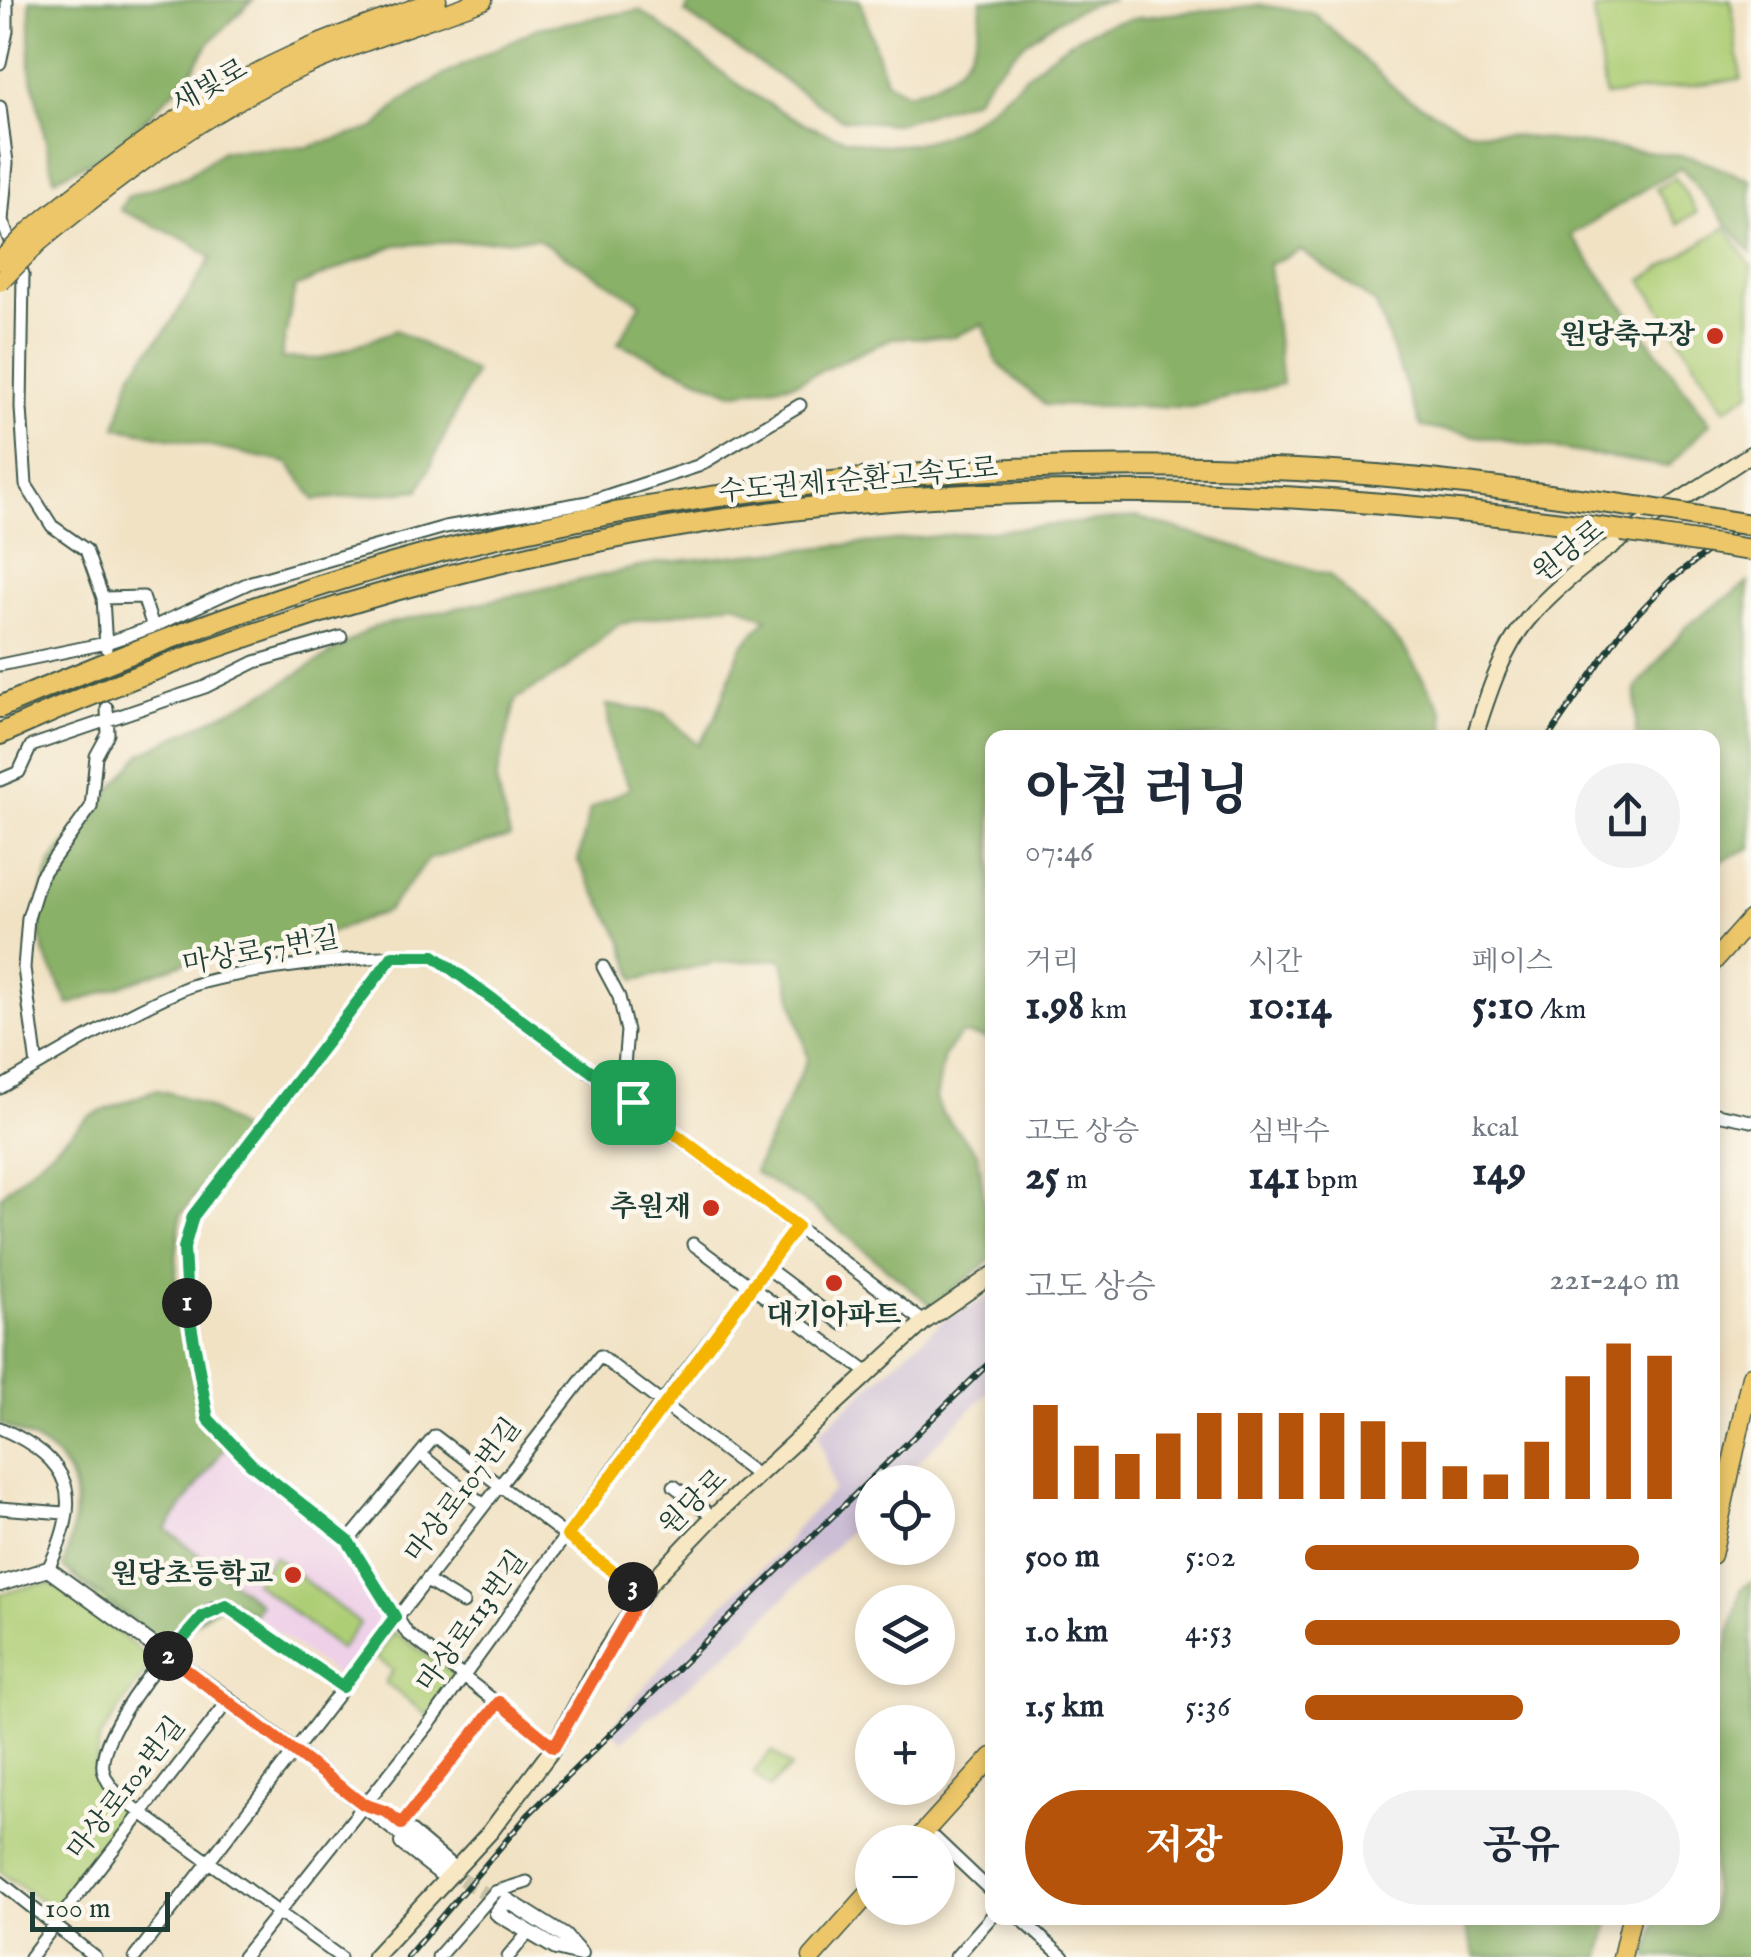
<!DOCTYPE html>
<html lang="ko">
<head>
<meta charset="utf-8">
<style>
  body { margin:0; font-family:"IM FELL English","Noto Serif KR",serif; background:#f2f2f3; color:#1f2937; height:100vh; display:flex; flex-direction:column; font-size:38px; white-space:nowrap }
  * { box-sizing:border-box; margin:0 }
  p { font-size:32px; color:#747a83 }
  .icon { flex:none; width:55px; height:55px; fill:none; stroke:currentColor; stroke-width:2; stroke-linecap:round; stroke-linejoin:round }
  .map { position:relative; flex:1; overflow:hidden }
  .sheet { position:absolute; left:985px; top:730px; width:735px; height:1195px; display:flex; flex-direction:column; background:#fff; border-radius:20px; box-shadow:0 5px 15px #0003 }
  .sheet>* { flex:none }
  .buttons { position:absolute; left:855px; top:1465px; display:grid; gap:20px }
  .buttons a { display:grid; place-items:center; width:100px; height:100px; border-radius:50%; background:#fff; box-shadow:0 5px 15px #0003; font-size:50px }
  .scale { position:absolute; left:30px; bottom:25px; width:140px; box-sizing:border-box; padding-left:10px; border:5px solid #1f3d34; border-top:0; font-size:28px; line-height:35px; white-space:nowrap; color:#1f3d34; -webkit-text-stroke:8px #fbf7ec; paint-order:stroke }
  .pin { position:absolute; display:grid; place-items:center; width:85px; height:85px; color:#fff; margin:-42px; border-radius:20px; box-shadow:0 5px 15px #0006 }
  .km { position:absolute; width:50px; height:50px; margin:-25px; border-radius:50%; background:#222; color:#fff; font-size:28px; line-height:50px; text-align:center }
  .round { display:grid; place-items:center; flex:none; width:105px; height:105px; border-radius:52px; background:#f2f2f3 }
  .overview { display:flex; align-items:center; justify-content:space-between; height:170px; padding:0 40px }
  h1 { font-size:55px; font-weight:700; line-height:75px }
  .figures { display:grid; grid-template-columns:repeat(3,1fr); gap:15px; height:170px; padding:10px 40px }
  .figures div { display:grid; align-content:center }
  .figures b { font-size:42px; font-weight:700 }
  .figures small { font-size:28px; font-weight:400 }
  .figures p { font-size:28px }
  .chart { height:280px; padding:20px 40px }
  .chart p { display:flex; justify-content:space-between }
  .chart svg { width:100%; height:180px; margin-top:10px; stroke:#b45309; stroke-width:6 }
  .button { display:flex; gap:20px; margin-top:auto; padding:20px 40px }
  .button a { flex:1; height:115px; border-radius:60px; background:#b45309; color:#fff; font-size:40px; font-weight:700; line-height:115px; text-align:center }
  .button a+a { background:#f2f2f3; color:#1f2937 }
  ul { padding:0 40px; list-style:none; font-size:32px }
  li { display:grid; grid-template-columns:160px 120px 1fr; align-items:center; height:75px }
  li i { height:25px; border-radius:12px; background:#b45309 }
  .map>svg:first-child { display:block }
  .built { fill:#eed0e8 }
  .industrial { fill:#ccbed4 }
  .green { fill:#aece76; stroke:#668655; stroke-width:2.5 }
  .forest { fill:#8ab167; stroke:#54774e; stroke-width:2.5 }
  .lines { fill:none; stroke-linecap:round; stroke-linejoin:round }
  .tertiary-tunnel { stroke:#c7c1a7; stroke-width:14; stroke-dasharray:14 7; stroke-linecap:butt }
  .minor-casing { stroke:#3e564a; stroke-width:15 }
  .tertiary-casing { stroke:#3e564a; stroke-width:18 }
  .secondary-casing { stroke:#3e564a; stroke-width:19 }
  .primary-casing { stroke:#3e564a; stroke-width:21 }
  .trunk-casing { stroke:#3e564a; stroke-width:21 }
  .motorway-casing { stroke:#3e564a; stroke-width:24 }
  .minor { stroke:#fff; stroke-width:11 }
  .tertiary { stroke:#fff; stroke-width:14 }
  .secondary { stroke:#f7e8c3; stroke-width:15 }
  .primary { stroke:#ecc669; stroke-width:18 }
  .trunk { stroke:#ecc669; stroke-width:18 }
  .motorway { stroke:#ecc669; stroke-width:20 }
  .rail-casing { stroke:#1f3d34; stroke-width:6 }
  .rail { stroke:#fbf7ec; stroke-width:2.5; stroke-dasharray:8; stroke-linecap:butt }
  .trunk-bridge-casing { stroke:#3e564a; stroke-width:21; stroke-linecap:butt }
  .motorway-bridge-casing { stroke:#3e564a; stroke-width:24; stroke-linecap:butt }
  .trunk-bridge { stroke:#ecc669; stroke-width:18 }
  .motorway-bridge { stroke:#ecc669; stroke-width:20 }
  .split-1-casing { stroke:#fff; stroke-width:20 }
  .split-2-casing { stroke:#fff; stroke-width:20 }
  .split-3-casing { stroke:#fff; stroke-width:20 }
  .split-4-casing { stroke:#fff; stroke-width:20 }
  .split-1 { stroke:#22a559; stroke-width:12 }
  .split-2 { stroke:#22a559; stroke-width:12 }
  .split-3 { stroke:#f0652b; stroke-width:12 }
  .split-4 { stroke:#f5b400; stroke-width:12 }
  .poi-dot { fill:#c8321e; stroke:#fbf7ec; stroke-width:4 }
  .labels { text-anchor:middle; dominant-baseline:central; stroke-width:9; stroke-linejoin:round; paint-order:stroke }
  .street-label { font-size:28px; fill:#1f3d34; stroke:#fbf7ec }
  .poi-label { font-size:28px; font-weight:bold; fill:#1f3d34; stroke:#fbf7ec; text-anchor:end }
</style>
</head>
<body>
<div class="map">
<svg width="1751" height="1957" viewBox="0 0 1751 1957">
  <rect width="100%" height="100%" fill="#fbf7ec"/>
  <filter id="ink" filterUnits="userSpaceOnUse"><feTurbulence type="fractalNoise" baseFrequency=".01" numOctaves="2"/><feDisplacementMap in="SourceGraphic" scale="20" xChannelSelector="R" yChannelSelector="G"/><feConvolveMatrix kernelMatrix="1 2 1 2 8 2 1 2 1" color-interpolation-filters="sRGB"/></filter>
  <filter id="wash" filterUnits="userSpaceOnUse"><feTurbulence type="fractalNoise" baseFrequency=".0048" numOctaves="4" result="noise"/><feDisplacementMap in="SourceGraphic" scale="40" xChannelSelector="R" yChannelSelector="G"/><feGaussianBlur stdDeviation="2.25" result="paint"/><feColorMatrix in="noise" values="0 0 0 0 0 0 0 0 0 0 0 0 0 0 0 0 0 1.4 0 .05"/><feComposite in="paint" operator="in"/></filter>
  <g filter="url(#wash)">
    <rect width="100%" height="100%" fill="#f1e2c4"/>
    <path class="built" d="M 225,1447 L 346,1547 L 386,1615 L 341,1679 L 253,1615 L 259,1604 L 166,1529 Z"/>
    <path class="industrial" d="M 992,1296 L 992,1388 L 898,1482 L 872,1482 L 872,1509 L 737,1645 L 622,1741 L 610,1729 L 684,1640 L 783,1549 L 796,1528 L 834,1490 L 819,1432 L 947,1317 Z"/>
    <path class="green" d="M 1677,0 L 1731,0 L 1741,79 L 1605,96 L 1594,10 Z
      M 1675,177 L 1697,212 L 1678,224 L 1656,189 Z
      M 1726,227 L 1751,266 L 1751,392 L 1725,409 L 1642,280 Z
      M 155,1090 C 191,1096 216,1110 244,1133 L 181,1214 L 177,1249 L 175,1294 L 186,1346 L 204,1418 L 225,1447 L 166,1529 L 260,1604 L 253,1615 L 236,1603 C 199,1606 187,1643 161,1640 C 145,1638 121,1614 107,1605 L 97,1616 L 153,1661 L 99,1739 L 95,1773 L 127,1815 L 54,1910 L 0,1872 L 0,1594 C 50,1583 43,1574 86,1608 L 96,1596 L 63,1567 C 80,1511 86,1467 29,1436 L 0,1196 L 90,1116 Z
      M 274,1556 L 360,1624 L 340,1649 L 254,1582 Z
      M 394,1632 L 457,1676 L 428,1716 L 385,1683 L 393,1670 L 375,1657 Z
      M 772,1751 L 791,1767 L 769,1788 L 753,1773 Z"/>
    <path class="forest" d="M 30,0 L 253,0 L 209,43 L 189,75 L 135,130 L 109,153 L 54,179 L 30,68 Z
      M 692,0 L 860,0 L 886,81 L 907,93 C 959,80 980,54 981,0 L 1114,0 C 1065,4 999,58 975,99 L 895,124 L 841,119 L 685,13 Z
      M 1259,5 L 1314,13 L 1401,94 L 1467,130 L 1692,157 L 1751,180 L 1751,253 L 1681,167 L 1571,235 L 1710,423 L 1668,467 L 1421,427 L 1376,304 L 1301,250 L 1269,264 L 1282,384 L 1192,407 L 1045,405 L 997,363 L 983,324 L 953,337 L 892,338 L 795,383 L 732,393 L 618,343 L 641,303 L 536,238 L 396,245 L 295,287 L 281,358 L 321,359 L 396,330 L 475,372 L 419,490 L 315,500 L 288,463 L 116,427 L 132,372 L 169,326 L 211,258 L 188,241 L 120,210 L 127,197 L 187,176 L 223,151 L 309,147 L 375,128 L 401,102 L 440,77 L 537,28 L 640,10 C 733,78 857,201 977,117 C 1019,87 1051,45 1100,27 C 1139,13 1215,11 1259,5 Z
      M 1137,517 L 1329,575 L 1403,646 L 1443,711 L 1446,737 L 992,738 L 992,1039 L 961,1034 L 944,1055 L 936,1099 L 942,1113 L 978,1154 L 992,1259 L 932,1306 L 812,1207 L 754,1172 L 808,1058 L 782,959 L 714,963 L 635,980 L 622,939 L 578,861 L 590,809 L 630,788 L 612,750 L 607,705 L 664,713 L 698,745 L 715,719 L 741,647 L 767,619 L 735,603 L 619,624 L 565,670 L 516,699 L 496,781 L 510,837 L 429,859 L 387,911 L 293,947 L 216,951 L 69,1005 L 43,950 L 37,910 L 52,861 L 141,754 L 275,688 L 373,627 L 657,563 Z
      M 1748,583 L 1751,848 L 1713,864 L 1712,738 L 1636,737 L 1636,688 L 1688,625 Z
      M 155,1090 C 191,1096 216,1110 244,1133 L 181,1214 L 177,1249 L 175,1294 L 186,1346 L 204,1418 L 225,1447 L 166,1529 L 260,1604 L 253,1615 L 236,1603 L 215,1604 L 177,1638 L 159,1640 L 63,1567 C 88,1487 80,1456 0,1424 L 0,1196 L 90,1116 Z
      M 1751,1582 L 1751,1957 L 1647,1957 L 1657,1918 L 1712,1918 L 1713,1701 L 1741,1589 Z
      M 1452,1918 L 1610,1918 L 1601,1957 L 1475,1957 L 1466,1928 Z"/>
  </g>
  <g filter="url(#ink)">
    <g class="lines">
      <path class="tertiary-tunnel" d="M 444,1868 L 502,1904"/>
      <g class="minor-casing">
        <path id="minor" d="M 0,63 L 7,31 L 7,0
          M 0,107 L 7,163 L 2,221 L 23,274 L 21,408 L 26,485 L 52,526 L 86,550 L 103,598 L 106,648
          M 103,598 L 143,597 L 153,627
          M 0,665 L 106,643 L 153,627 L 251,582 L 445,527 L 588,502 L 698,466 L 800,405
          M 0,780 L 19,772 L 31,746 L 205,687 L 255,662 L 341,637
          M 393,956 L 193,1217 L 185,1247 L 185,1294 L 209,1419 L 251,1464 L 348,1541 L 407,1633 L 554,1747
          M 603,967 L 619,997 L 627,1031 L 624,1066 L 633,1102
          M 37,1066 L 24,968 L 28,918 L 41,876 L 91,807 L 96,756 L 108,734 L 107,708
          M 0,1088 C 59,1053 119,1017 183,989 C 225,971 386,952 434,956 L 924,1322
          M 1712,1113 L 1751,1121
          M 693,1244 L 868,1373
          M 766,1267 L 842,1324
          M 0,1428 C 72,1460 84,1496 48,1569
          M 420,1454 L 484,1505
          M 674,1486 L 713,1517
          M 0,1508 L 64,1513
          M 348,1541 L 435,1436 L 642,1594
          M 427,1581 L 463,1603
          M 401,1824 L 499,1702
          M 935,1838 L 992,1892
          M 0,1882 L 95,1957
          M 1020,1918 L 1063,1957
          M 30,1957 L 229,1700
          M 135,1957 L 600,1356 L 758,1476
          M 243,1957 L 433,1719 L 662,1402 L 797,1226
          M 340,1957 L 140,1812 C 126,1801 110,1791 104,1773 C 91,1737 184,1626 214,1608 L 231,1609 L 343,1687
          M 438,1957 L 495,1892 L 527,1882
          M 508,1957 L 529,1932
          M 956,1957 L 992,1916"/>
      </g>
      <g class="tertiary-casing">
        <path id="tertiary" d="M 0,1584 L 48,1569 L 229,1700 L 412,1843
          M 410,1832 L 455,1870
          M 402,1843 L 447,1878
          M 507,1900 L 564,1936 L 580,1954 L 556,1948 L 497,1913 Z"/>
      </g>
      <g class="secondary-casing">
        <path id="secondary" d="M 1474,738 C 1487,698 1501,651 1528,619 C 1581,556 1682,501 1751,454
          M 374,1957 L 490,1832 L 554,1747 L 605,1652 L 650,1583 L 713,1517 L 924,1322 L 992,1275"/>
      </g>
      <g class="primary-casing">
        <path id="primary" d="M 1712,963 L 1751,919
          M 1712,1555 L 1751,1376
          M 915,1842 L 992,1757
          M 812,1957 L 872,1890
          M 1622,1957 L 1631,1918"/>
      </g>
      <g class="trunk-casing">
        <path id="trunk" d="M 31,230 C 112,163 196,99 293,55 C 339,34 389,18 437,0
          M 39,242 C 121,174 205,112 302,67 C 360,41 423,22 483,0"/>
      </g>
      <g class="motorway-casing">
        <path id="motorway" d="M 0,707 C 168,635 341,571 520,532 C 787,473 1061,456 1334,472 C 1438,478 1542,494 1645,508
          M 0,734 C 286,605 602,520 916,498 C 1152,482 1388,498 1622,531"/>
      </g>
      <use href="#minor" class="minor"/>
      <use href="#tertiary" class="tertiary"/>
      <use href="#secondary" class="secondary"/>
      <use href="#primary" class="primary"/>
      <use href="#trunk" class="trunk"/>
      <use href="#motorway" class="motorway"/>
      <g class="rail-casing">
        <path id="rail" d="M 1548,738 L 1622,630 L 1669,581 L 1751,519
          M 407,1957 L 528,1815 L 992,1360"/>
      </g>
      <use href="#rail" class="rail"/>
      <g class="trunk-bridge-casing">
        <path id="trunk-bridge" d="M 0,261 L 31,230
          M 0,282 L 39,242"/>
      </g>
      <g class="motorway-bridge-casing">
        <path id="motorway-bridge" d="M 1645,508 L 1751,525
          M 1622,531 L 1751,550"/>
      </g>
      <use href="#trunk-bridge" class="trunk-bridge"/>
      <use href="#motorway-bridge" class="motorway-bridge"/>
    </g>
  </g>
  <g class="lines" filter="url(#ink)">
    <g class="split-1-casing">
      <path id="split-1" d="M 187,1303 L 184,1248 L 193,1216 L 393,956 L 434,956 L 633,1102"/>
    </g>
    <g class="split-2-casing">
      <path id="split-2" d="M 168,1656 L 203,1616 L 226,1606 L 343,1687 L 395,1617 L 348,1541 L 251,1464 L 208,1419 L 187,1303"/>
    </g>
    <g class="split-3-casing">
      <path id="split-3" d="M 168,1656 L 363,1804 L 387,1812 L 401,1824 L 499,1702 L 554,1747 L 642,1594 L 633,1587"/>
    </g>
    <g class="split-4-casing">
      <path id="split-4" d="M 633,1102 L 797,1226 L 567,1536 L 633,1587"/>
    </g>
    <use href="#split-1" class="split-1"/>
    <use href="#split-2" class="split-2"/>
    <use href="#split-3" class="split-3"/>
    <use href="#split-4" class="split-4"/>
  </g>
  <g class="poi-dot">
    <circle cx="1715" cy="336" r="10"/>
    <circle cx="711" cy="1208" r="10"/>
    <circle cx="834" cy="1283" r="10"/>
    <circle cx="293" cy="1575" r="10"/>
  </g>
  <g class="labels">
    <g class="street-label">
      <text transform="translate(210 87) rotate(-29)">새빛로</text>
      <text transform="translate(858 481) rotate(-5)">수도권제1순환고속도로</text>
      <text transform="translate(1569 552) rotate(-38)">원당로</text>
      <text transform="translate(261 952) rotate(-10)">마상로57번길</text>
      <text transform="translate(464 1491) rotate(-53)">마상로107번길</text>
      <text transform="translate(694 1503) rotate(-44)">원당로</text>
      <text transform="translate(473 1622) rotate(-54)">마상로113번길</text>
      <text transform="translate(127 1789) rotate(-52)">마상로102번길</text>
    </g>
    <g class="poi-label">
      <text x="1695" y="336">원당축구장</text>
      <text x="691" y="1208">추원재</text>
      <text x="834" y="1316" text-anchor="middle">대기아파트</text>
      <text x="273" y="1575">원당초등학교</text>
    </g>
  </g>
</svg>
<div class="buttons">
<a><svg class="icon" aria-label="locate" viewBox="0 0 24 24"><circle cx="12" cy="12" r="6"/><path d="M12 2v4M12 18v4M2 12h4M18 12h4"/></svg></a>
<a><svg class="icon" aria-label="layers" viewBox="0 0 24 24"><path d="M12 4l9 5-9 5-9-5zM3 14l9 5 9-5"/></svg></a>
<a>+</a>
<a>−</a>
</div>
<div class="scale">100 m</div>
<div class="pin" style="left:633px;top:1102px;background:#1e9e55"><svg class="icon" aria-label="arrive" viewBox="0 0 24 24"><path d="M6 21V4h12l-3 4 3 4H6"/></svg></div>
<b class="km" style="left:187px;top:1303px">1</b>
<b class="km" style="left:168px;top:1656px">2</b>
<b class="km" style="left:633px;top:1587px">3</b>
<section class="sheet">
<div class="overview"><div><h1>아침 러닝</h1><p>07:46</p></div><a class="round"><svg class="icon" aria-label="share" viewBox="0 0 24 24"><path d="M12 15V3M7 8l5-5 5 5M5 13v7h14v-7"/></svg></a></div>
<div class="figures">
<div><p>거리</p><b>1.98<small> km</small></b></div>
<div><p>시간</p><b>10:14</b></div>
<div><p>페이스</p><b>5:10<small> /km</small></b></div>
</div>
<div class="figures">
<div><p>고도 상승</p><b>25<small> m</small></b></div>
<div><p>심박수</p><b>141<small> bpm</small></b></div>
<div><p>kcal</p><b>149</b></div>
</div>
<div class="chart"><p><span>고도 상승</span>221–240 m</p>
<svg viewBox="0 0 160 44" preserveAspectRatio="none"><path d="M5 44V21M15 44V31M25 44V33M35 44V28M45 44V23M55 44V23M65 44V23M75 44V23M85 44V25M95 44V30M105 44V36M115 44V38M125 44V30M135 44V14M145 44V6M155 44V9"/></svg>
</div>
<ul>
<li><b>500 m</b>5:02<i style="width:89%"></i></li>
<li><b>1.0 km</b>4:53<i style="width:100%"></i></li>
<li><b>1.5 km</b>5:36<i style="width:58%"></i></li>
</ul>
<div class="button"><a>저장</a><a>공유</a></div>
</section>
</div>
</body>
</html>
